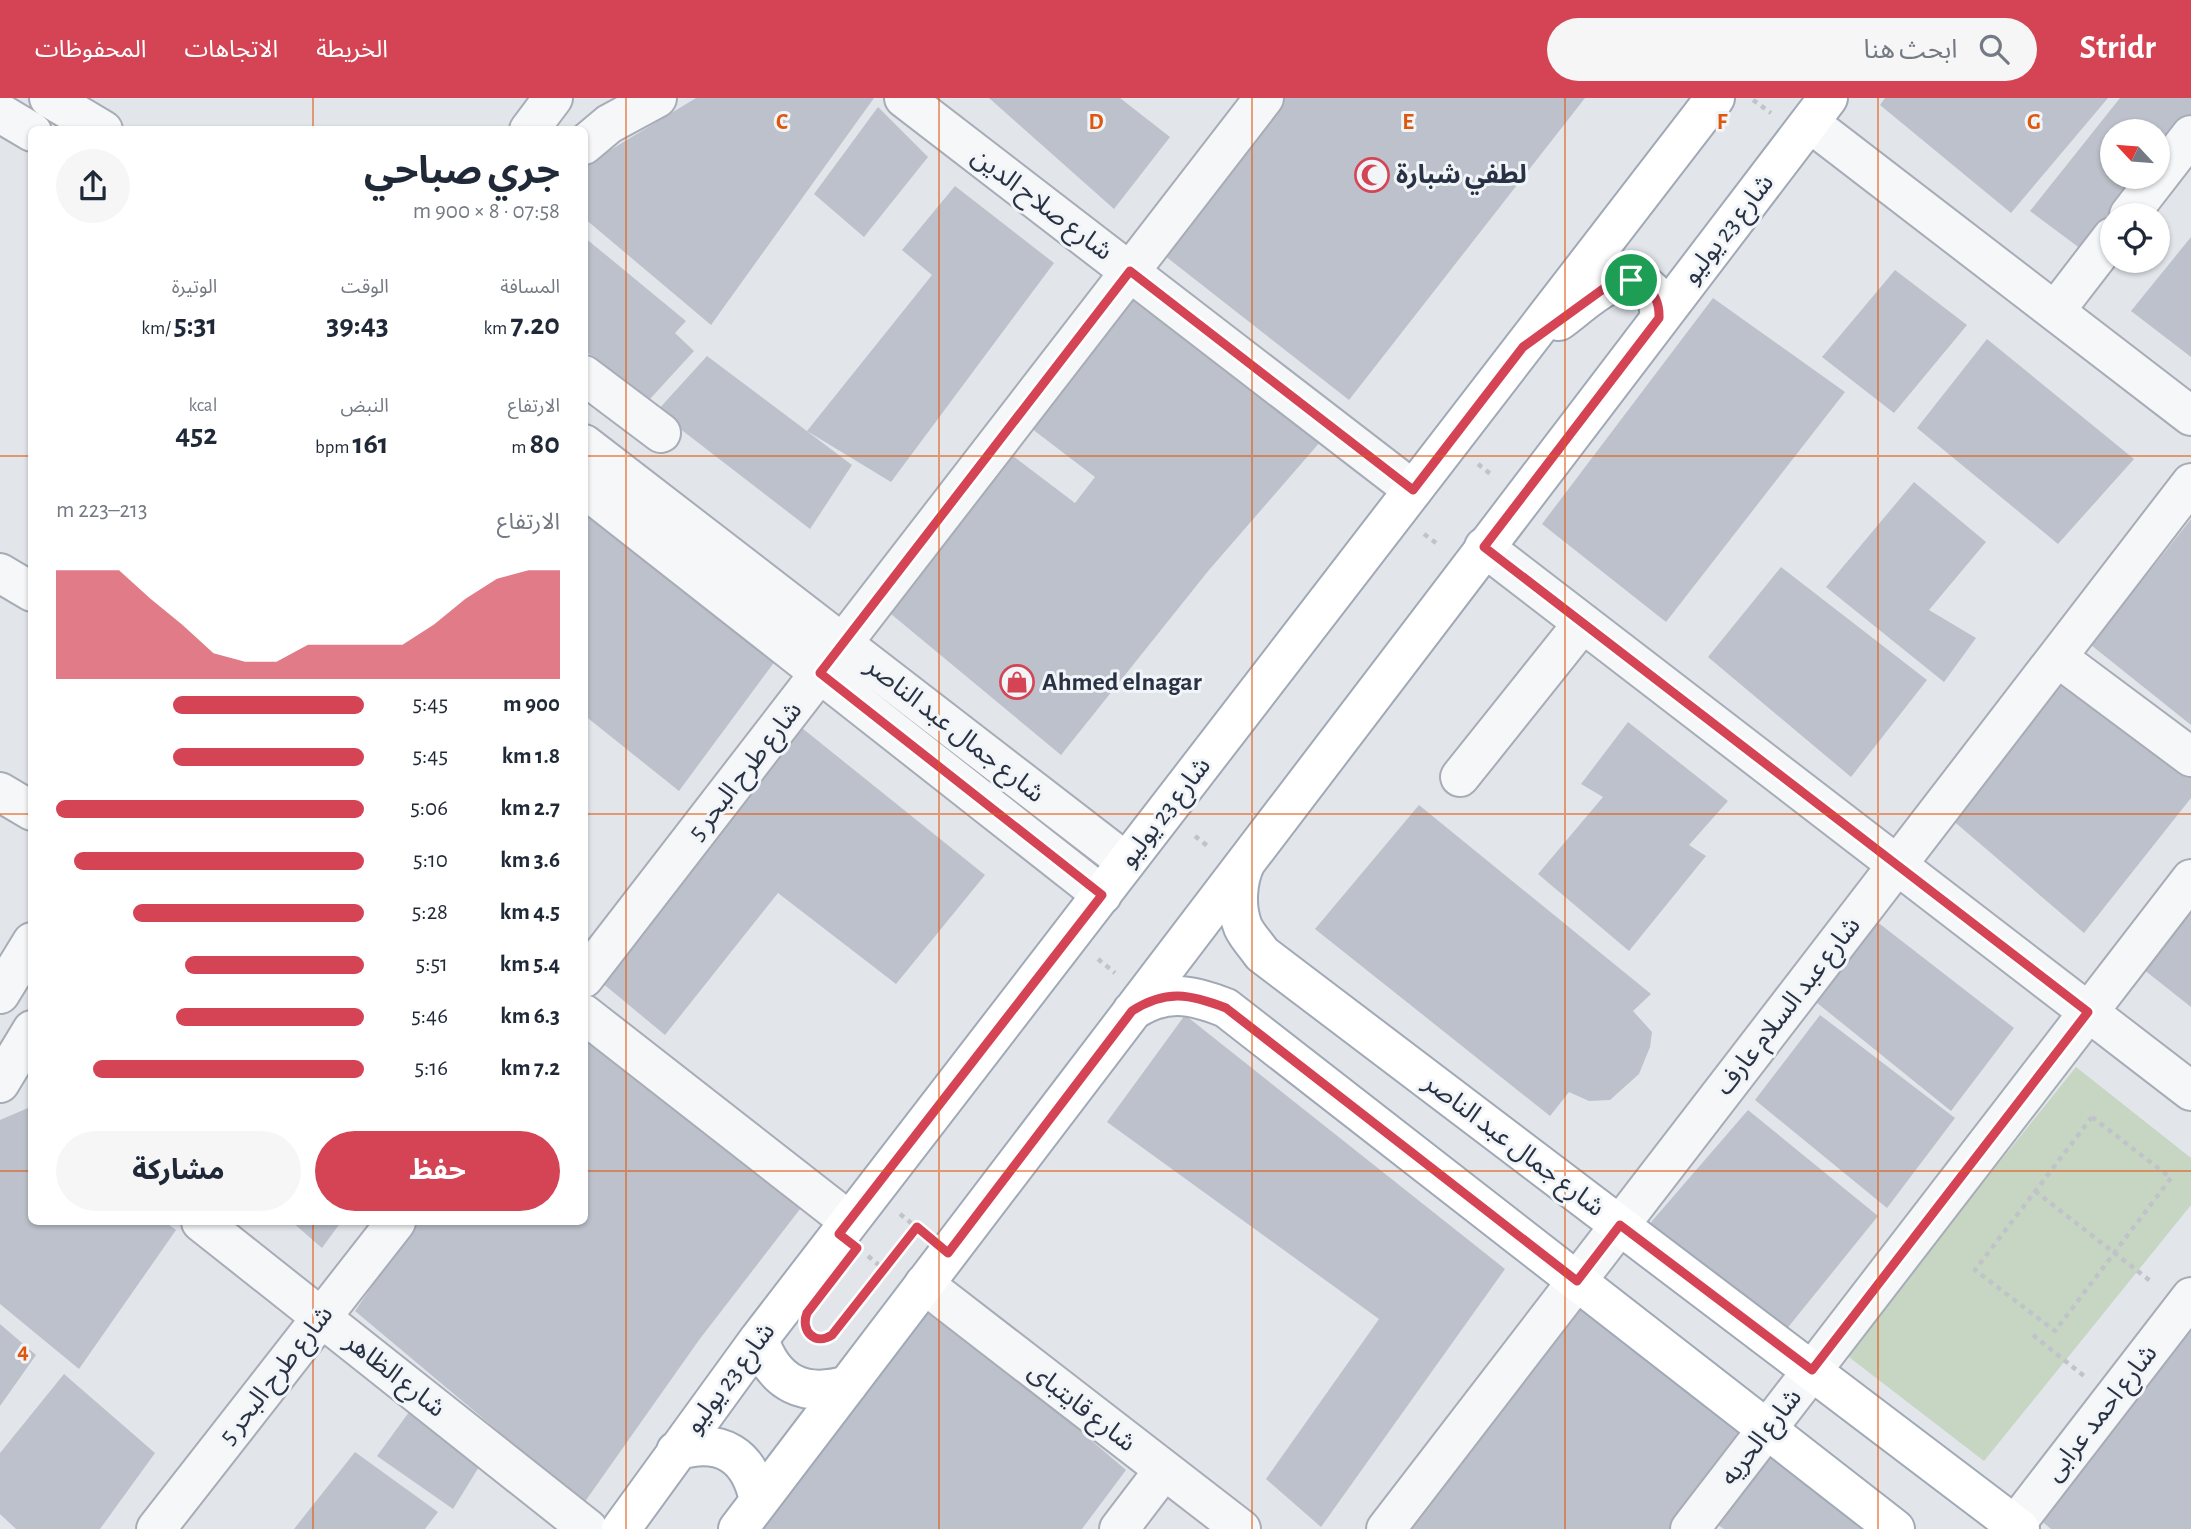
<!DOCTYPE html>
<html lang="ar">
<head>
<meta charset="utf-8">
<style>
  body { margin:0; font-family:"Alegreya Sans","Noto Sans Arabic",sans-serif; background:#f6f6f7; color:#1f2937; direction:rtl; height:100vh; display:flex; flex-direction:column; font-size:26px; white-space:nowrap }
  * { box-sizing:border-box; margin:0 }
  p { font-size:23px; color:#747a83 }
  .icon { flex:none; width:38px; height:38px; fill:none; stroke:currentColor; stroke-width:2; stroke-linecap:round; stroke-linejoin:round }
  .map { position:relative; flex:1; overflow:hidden; direction:ltr }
  .panel { position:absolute; left:28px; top:28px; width:560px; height:1099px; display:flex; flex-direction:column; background:#fff; border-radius:10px; box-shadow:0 2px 5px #0004; direction:rtl }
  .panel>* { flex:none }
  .needle { width:46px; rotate:296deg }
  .buttons { position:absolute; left:2100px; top:21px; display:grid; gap:14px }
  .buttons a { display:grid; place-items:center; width:70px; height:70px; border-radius:50%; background:#fff; box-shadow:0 2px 5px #0004; font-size:35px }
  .pin { position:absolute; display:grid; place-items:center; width:60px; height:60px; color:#fff; margin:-30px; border:4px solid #fff; border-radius:50%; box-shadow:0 2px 7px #0007 }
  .round { display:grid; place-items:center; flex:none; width:74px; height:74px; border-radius:37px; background:#f6f6f7 }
  .head { display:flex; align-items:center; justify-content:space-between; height:119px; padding:0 28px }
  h1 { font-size:38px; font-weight:700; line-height:52px }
  .stats { display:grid; grid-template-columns:repeat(3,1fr); gap:10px; height:119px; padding:7px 28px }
  .stats div { display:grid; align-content:center }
  .stats b { font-size:30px; font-weight:700 }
  .stats small { font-size:19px; font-weight:400 }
  .stats p { font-size:19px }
  .chart { height:196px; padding:14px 28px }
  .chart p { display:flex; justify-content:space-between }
  .chart svg { width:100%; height:126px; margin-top:7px; fill:#d44455; opacity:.7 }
  .cta { display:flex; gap:14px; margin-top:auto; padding:14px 28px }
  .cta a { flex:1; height:80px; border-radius:42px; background:#d44455; color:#fff; font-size:28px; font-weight:700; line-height:80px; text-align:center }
  .cta a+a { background:#f6f6f7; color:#1f2937 }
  ul { padding:0 28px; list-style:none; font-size:23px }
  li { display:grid; grid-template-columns:112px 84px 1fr; align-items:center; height:52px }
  li i { height:18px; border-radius:9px; background:#d44455 }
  header { display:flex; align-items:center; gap:42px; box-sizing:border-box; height:98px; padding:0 35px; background:#d44455; color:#fff }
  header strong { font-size:33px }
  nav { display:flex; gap:38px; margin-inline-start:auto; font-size:24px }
  .search { width:490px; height:63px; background:#f6f6f7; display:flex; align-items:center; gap:18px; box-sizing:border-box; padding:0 24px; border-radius:38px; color:#747a83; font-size:26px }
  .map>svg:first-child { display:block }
  .green { fill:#c7d5c3 }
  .building { fill:#bcc1cb }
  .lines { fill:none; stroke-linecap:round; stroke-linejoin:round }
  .minor-casing { stroke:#a7acb6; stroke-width:42 }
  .major-casing { stroke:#a1a9b7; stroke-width:42 }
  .path { stroke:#c0c4ca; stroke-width:4.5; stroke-dasharray:5 5; stroke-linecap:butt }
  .minor { stroke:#f5f7f9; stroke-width:38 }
  .major { stroke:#fff; stroke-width:38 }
  .route-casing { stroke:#fff; stroke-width:14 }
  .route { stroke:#d44455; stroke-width:9 }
  .grid { fill:none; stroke:#de570f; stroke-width:2; stroke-opacity:0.55 }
  .labels { text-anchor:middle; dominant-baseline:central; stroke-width:6; stroke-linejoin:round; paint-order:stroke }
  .poi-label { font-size:26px; font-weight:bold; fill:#293244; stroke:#f2f5f8; text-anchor:start }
  .street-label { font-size:26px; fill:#293244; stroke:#f2f5f8 }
  .grid-label { font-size:23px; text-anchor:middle; font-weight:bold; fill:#de570f; stroke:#f2f5f8; stroke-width:6; stroke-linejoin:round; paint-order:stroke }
</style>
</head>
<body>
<header>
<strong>Stridr</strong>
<div class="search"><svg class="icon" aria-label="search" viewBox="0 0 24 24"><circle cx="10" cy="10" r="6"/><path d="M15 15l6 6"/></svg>ابحث هنا</div>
<nav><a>الخريطة</a><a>الاتجاهات</a><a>المحفوظات</a></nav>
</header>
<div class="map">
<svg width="2191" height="1431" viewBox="0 0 2191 1431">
  <rect width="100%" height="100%" fill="#e2e6eb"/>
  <path class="green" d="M 2076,969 L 2191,1060 L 2191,1107 L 1984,1363 L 1845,1256 Z"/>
  <path class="building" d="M 696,0 L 874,0 L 711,227 L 584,120 L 584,68 Z
    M 989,0 L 1120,0 L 1170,39 L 1114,111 Z
    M 1280,0 L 1585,0 L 1349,302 L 1160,154 Z
    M 1885,0 L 2108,0 L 2011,115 L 1880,7 Z
    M 2120,0 L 2191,0 L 2191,25 L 2158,65 L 2158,33 L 2112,33 L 2112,79 L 2147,79 L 2085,154 L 2030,113 Z
    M 878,9 L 928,59 L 864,139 L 814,96 Z
    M 955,88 L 1054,165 L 891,384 L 807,333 L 932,177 L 902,152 Z
    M 584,139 L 686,223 L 675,235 L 694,253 L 650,301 L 584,252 Z
    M 2191,139 L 2191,259 L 2131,213 Z
    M 1895,172 L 1967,227 L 1894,315 L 1822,259 Z
    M 1132,183 L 1327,336 L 1209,472 L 1061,657 L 885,511 L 1004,351 L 1075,405 L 1095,379 L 1023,324 Z
    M 1713,200 L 1845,294 L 1666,524 L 1542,426 Z
    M 1987,241 L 2134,361 L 2058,446 L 1917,330 Z
    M 707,258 L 852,367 L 810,431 L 657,313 Z
    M 1914,384 L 1986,444 L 1929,512 L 1976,540 L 1944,584 L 1826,489 Z
    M 584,409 L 778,559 L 679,693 L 584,617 Z
    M 2191,421 L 2191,627 L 2091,547 Z
    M 1781,469 L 1927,582 L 1851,679 L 1708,559 Z
    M 2061,571 L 2191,677 L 2191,700 L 2084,835 L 1943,714 Z
    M 1628,624 L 1728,703 L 1689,747 L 1706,758 L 1629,853 L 1538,776 L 1603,699 L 1581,686 Z
    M 797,626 L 985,777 L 896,886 L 778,795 L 665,937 L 601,884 Z
    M 1419,707 L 1651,896 L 1633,913 L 1652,934 L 1650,949 L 1639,976 L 1610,1002 L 1589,1003 L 1569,994 L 1550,1018 L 1315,831 Z
    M 2191,810 L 2191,909 L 2143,871 Z
    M 1867,816 L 2014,930 L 1951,1013 L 1806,896 Z
    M 1185,917 L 1505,1171 L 1321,1429 L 1266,1381 L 1379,1221 L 1107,1024 Z
    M 1820,917 L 1955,1020 L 1887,1110 L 1755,1002 Z
    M 584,925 L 807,1102 L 699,1242 L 584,1405 L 355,1213 L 416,1124 L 584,1124 Z
    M 28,1010 L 32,1012 L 32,1124 L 165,1124 L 176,1132 L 79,1271 L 0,1206 L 0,1022 Z
    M 1748,1012 L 1878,1118 L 1777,1243 L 1646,1130 Z
    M 292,1124 L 341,1124 L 322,1150 Z
    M 1581,1196 L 1752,1333 L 1671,1431 L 1407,1431 Z
    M 928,1203 L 1126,1372 L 1082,1431 L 757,1431 Z
    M 2191,1221 L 2191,1431 L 2051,1431 L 2039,1421 Z
    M 0,1226 L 36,1257 L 0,1308 Z
    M 64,1276 L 155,1355 L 100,1431 L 16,1431 L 0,1416 L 0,1355 Z
    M 412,1310 L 482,1364 L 453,1411 L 377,1358 Z
    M 1767,1345 L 1866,1431 L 1724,1431 L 1709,1421 Z
    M 355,1354 L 438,1414 L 425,1431 L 294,1431 Z"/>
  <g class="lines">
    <g class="minor-casing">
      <path id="minor" d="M 49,0 L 103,32
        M 904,0 L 1413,392
        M 0,15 L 32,34
        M 1810,25 L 2191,318
        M 529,32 L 553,0
        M 584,47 L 609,26 L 657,0
        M 2129,117 L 2191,37
        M 2055,213 L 2112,139
        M 584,277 L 661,335
        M 584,346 L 1126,764
        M 584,390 L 1102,797
        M 1484,449 L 2191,993
        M 0,475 L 32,494
        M 2057,559 L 2191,659
        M 1460,679 L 1583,525
        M 0,694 L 32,713
        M 584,880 L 1264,0
        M 0,896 L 32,844
        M 584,916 L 849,1123
        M 0,985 L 32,932
        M 201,1124 L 588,1431
        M 924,1186 L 1241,1431
        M 2015,1427 L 2191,1199
        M 156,1431 L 396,1124
        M 1119,1431 L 1164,1372
        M 1386,1431 L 2191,385
        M 1690,1431 L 2191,781"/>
    </g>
    <g class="major-casing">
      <path id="major" d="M 1559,223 C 1581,208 1616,169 1644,187 C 1657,195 1660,207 1659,220
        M 1246,764 C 1237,782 1235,809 1243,829 C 1247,838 1256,847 1262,856 L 2020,1431
        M 1132,913 C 1165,891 1191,896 1226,910 L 1895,1431
        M 759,1241 C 774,1286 804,1300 848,1287
        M 676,1353 C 721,1339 750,1357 759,1403
        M 621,1431 L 759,1241 L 1715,0
        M 738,1431 L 1828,0"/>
    </g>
    <path class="path" d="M 1753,2 L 1771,15
      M 1478,366 L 1493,378
      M 1424,436 L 1440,448
      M 1195,738 L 1210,750
      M 1098,861 L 1115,875
      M 2092,1019 L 2171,1080 L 2055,1233 L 1975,1172 Z
      M 2035,1093 L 2153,1185
      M 900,1116 L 921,1133
      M 868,1158 L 888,1175
      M 2033,1237 L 2084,1278"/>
    <use href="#minor" class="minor"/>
    <use href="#major" class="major"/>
  </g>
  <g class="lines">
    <g class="route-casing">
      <path id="route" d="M 1130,173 L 1413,392 L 1523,249 L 1610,186 C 1637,176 1660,191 1659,220 L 1484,449 L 2088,914 L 1812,1272 L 1620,1127 L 1577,1183 L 1226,910 C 1190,896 1166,891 1132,913 L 948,1155 L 917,1129 L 832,1237 C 815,1248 800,1233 807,1215 L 857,1150 L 839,1136 L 1102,797 L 820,575 Z"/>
    </g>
    <use href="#route" class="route"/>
  </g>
  <path class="grid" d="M 313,0 L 313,32M 626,0 L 626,1431M 939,0 L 939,1431M 1252,0 L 1252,1431M 1565,0 L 1565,1431M 1878,0 L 1878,1431M 0,358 L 32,358M 584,358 L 2191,358M 0,716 L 32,716M 584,716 L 2191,716M 0,1073 L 32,1073M 584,1073 L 2191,1073M 313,1124 L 313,1431"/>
  <defs>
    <g id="mosque-ring" transform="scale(1.75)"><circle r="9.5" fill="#f2f5f8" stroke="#d44455" stroke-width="1.5"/><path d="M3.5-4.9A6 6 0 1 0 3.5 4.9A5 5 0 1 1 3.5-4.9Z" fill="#d44455"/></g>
    <g id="shop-ring" transform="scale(1.75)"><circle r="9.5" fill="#f2f5f8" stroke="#d44455" stroke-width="1.5"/><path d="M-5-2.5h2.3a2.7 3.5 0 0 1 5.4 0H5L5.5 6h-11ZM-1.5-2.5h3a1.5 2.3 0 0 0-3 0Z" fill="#d44455"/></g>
  </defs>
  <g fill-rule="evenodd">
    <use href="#mosque-ring" x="1372" y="77"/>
    <use href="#shop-ring" x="1017" y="584"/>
  </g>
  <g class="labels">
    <g class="poi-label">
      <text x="1396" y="77">لطفي شبارة</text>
      <text x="1042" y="584">Ahmed elnagar</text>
    </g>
    <g class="street-label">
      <text transform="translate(1042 106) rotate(37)">شارع صلاح الدين</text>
      <text transform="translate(1728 131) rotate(-52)">شارع 23 يوليو</text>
      <text transform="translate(955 632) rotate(38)">شارع جمال عبد الناصر</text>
      <text transform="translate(745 673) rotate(-52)">شارع طرح البحر 5</text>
      <text transform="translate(1165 714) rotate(-52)">شارع 23 يوليو</text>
      <text transform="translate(1788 908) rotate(-52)">شارع عبد السلام عارف</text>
      <text transform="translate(1514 1047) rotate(37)">شارع جمال عبد الناصر</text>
      <text transform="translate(276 1277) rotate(-52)">شارع طرح البحر 5</text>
      <text transform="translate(395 1277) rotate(38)">شارع الظاهر</text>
      <text transform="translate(730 1280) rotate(-53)">شارع 23 يوليو</text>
      <text transform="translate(1082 1309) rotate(38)">شارع قايتباى</text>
      <text transform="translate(2101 1315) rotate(-52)">شارع احمد عرابى</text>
      <text transform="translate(1761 1339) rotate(-52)">شارع الحريه</text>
    </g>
  </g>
  <g class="grid-label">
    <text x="782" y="31">C</text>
    <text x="1096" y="31">D</text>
    <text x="1408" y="31">E</text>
    <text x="1722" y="31">F</text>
    <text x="2034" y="31">G</text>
    <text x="23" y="1260">4</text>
  </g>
</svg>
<div class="buttons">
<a><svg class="needle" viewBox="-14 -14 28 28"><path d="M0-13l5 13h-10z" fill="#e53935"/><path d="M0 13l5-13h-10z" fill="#747a83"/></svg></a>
<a><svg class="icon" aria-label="locate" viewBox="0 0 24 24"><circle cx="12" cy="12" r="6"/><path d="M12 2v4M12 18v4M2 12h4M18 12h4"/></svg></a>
</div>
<div class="pin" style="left:1631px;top:182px;background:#1e9e55"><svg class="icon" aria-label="arrive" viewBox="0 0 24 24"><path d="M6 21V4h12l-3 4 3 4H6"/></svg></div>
<section class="panel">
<div class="head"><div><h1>جري صباحي</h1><p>07:58 · 8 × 900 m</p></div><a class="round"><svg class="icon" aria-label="share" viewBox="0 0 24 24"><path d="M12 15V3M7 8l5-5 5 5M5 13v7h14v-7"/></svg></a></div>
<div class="stats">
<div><p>المسافة</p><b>7.20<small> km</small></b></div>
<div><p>الوقت</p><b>39:43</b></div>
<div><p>الوتيرة</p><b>5:31<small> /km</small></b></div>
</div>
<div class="stats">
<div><p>الارتفاع</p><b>80<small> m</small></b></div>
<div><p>النبض</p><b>161<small> bpm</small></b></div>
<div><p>kcal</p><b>452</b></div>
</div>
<div class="chart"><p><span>الارتفاع</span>213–223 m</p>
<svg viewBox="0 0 160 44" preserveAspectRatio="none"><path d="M0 44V6L10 6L20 6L30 16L40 25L50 35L60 38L70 38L80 32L90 32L100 32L110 32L120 25L130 16L140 9L150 6L160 6V44z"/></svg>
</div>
<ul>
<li><b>900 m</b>5:45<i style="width:62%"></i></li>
<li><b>1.8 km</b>5:45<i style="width:62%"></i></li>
<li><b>2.7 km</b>5:06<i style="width:100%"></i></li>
<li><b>3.6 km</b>5:10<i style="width:94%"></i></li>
<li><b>4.5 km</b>5:28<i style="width:75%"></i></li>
<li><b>5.4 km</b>5:51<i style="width:58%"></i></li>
<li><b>6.3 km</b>5:46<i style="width:61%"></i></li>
<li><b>7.2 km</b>5:16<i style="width:88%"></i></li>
</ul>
<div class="cta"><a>حفظ</a><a>مشاركة</a></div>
</section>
</div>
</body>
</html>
